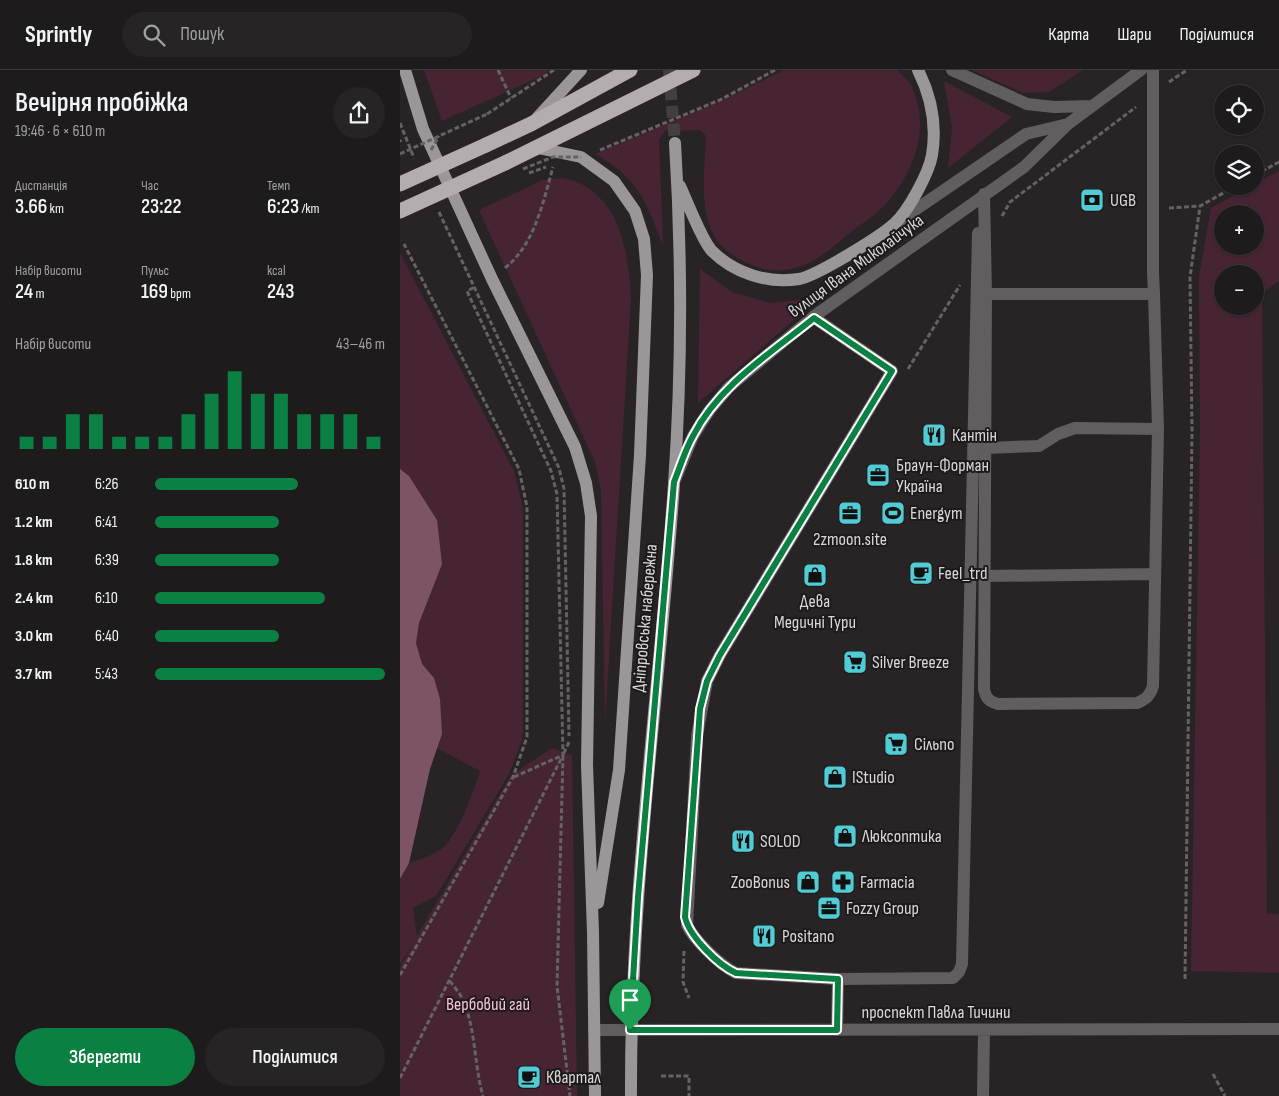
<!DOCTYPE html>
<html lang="uk">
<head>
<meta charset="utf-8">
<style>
  body { margin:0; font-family:"Sofia Sans Condensed",sans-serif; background:#262425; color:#f1f3f6; height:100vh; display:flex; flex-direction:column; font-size:19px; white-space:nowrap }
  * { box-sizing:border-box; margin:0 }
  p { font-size:16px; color:#a1a1a3 }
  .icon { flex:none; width:28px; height:28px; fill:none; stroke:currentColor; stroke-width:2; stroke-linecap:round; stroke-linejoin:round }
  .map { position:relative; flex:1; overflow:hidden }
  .details { display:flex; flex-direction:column; background:#1e1b1c; width:400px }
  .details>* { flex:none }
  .buttons { position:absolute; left:814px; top:15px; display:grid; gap:10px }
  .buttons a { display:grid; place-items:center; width:50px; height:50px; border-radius:50%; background:#1e1b1c; box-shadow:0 1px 4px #0004,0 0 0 1px #3c393b; font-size:25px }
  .pin { position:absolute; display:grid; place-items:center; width:42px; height:42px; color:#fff; margin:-51px -21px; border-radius:50% 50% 50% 0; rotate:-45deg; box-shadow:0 0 5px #0007 }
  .pin .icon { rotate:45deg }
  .round { display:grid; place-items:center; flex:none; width:52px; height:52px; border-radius:26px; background:#262425 }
  .summary { display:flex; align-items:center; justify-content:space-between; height:85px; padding:0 15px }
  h1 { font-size:28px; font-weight:600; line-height:38px }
  .figures { display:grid; grid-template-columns:repeat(3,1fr); gap:8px; height:85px; padding:5px 15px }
  .figures div { display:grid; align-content:center }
  .figures b { font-size:21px; font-weight:600 }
  .figures small { font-size:14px; font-weight:400 }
  .figures p { font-size:14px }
  .chart { height:140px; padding:10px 15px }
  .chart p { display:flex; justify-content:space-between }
  .chart svg { width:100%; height:90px; margin-top:5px; stroke:#0b8043; stroke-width:6 }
  .cta { display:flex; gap:10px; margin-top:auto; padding:10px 15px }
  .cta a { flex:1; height:58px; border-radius:30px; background:#0b8043; color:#fff; font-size:20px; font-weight:600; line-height:58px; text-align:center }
  .cta a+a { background:#262425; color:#f1f3f6 }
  ul { padding:0 15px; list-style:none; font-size:16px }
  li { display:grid; grid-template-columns:80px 60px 1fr; align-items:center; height:38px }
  li i { height:12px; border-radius:6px; background:#0b8043 }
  header { display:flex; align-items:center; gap:30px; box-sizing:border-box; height:70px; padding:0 25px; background:#1e1b1c; border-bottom:1px solid #3c393b }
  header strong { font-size:24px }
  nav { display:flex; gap:28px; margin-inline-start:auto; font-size:18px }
  .search { width:350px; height:45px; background:#262425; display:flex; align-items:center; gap:12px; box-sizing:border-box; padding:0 18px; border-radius:28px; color:#a1a1a3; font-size:19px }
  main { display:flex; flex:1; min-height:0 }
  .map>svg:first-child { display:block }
  .green { fill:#462434; fill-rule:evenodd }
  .water { fill:#7d5366 }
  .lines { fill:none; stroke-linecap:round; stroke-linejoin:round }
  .major-tunnel { stroke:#433f41; stroke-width:12; stroke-dasharray:12 6; stroke-linecap:butt }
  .path { stroke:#656264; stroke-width:3; stroke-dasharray:5 2.5; stroke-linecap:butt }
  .minor { stroke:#605e5f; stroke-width:12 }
  .major { stroke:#9b9799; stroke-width:12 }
  .highway { stroke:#b3adaf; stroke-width:15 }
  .path-bridge { stroke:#656264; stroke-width:3; stroke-dasharray:5 2.5; stroke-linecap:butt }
  .highway-bridge { stroke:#b3adaf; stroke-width:15 }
  .route-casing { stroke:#fff; stroke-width:10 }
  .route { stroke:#0b8043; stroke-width:6 }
  .labels { text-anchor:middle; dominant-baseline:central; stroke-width:4; stroke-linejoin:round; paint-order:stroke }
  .poi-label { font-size:18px; fill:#d9d7d8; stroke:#1e1a1c; text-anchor:start }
  .street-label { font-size:18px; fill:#d9d7d8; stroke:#1e1a1c }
  .park-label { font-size:18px; fill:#f9c0d8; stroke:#1e1a1c }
</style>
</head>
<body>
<header>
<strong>Sprintly</strong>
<div class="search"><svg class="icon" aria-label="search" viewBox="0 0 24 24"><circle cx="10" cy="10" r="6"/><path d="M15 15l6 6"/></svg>Пошук</div>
<nav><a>Карта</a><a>Шари</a><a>Поділитися</a></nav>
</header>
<main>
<section class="details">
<div class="summary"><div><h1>Вечірня пробіжка</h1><p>19:46 · 6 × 610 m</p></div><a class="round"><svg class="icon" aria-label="share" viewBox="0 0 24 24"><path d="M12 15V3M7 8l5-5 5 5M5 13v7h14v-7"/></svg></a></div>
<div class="figures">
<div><p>Дистанція</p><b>3.66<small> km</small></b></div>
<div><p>Час</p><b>23:22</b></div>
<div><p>Темп</p><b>6:23<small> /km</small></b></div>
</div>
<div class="figures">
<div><p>Набір висоти</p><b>24<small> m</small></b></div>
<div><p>Пульс</p><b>169<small> bpm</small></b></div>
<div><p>kcal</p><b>243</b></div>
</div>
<div class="chart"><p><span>Набір висоти</span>43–46 m</p>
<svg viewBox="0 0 160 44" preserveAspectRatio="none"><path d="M5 44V38M15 44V38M25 44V27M35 44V27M45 44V38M55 44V38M65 44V38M75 44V27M85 44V17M95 44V6M105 44V17M115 44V17M125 44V27M135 44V27M145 44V27M155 44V38"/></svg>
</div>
<ul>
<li><b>610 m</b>6:26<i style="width:62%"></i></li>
<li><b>1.2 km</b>6:41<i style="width:54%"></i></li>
<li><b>1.8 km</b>6:39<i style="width:54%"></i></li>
<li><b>2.4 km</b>6:10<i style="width:74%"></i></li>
<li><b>3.0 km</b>6:40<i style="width:54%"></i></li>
<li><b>3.7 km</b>5:43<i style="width:100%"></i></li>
</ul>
<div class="cta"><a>Зберегти</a><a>Поділитися</a></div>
</section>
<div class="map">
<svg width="879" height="1026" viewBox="0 0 879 1026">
  <rect width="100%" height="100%" fill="#282426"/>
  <path class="green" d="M 24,0 L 148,0 L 144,5 L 42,51 Z
    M 384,0 L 497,0 C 502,5 510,11 512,17 C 531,60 514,102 485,135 C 475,145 463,153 452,161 C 431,179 413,196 384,200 C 361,203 327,187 315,167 C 298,138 305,99 306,66 L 300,60 L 265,61 L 259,69 L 263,175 C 245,130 239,109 195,84 L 319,32 Z
    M 572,0 L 683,0 L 649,22 L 623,23 Z
    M 544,11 L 612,47 L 548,98 L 552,58 Z
    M 879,101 L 879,211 L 862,223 L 867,844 L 879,844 L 879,903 L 791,901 L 800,362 L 799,207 L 811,138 L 851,116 L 855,116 L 855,114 ZM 822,144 L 855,144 L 855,176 L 822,176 ZM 822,204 L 855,204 L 855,236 L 822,236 Z
    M 163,108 C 219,119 228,180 231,227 L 205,652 L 201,420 L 195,392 L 79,140 L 143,110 Z
    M 0,183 L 114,401 L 123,438 L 123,667 L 109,704 L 36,826 L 13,838 L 17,866 L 111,705 L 152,678 L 172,686 L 177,1026 L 0,1026 L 0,897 L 14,872 L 0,894 L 0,809 L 9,793 C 21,789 35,785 45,776 C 58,763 75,719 80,701 L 37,678 L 30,699 L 0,684 Z
    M 300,199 L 332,222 L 370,233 L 419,228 L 298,333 Z"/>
  <path class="water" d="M 0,399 L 9,406 L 37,450 L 42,494 L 19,553 L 16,573 L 22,594 L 34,608 L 40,629 L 42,664 L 30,699 L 9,793 L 0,809 Z"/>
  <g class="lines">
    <path class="major-tunnel" d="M 269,0 L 275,73"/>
    <path class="path" d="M 98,0 L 111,28
      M 769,12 L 787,0
      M 87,44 L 154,0
      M 0,53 L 14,88
      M 0,70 L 1,72
      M 200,80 L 322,29 L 375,0
      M 129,103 L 146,97
      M 855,105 L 879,92
      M 769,138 L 800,136 L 836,116
      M 39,142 L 159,398 L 164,419 L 169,666
      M 602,146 L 610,132 L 736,37
      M 105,198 C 135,174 143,132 153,97
      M 508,299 L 560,215
      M 169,672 L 163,685 L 157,916 L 170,1026
      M 114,707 L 163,685
      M 284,881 L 283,912 L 289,928
      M 0,905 L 113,707 L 127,667 L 127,437 L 119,399 L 4,174
      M 785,909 L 792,360 L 790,207 L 800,136
      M 50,911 C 54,917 60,923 63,930 C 76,960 74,995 83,1026
      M 813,1004 L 825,1026
      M 261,1006 L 289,1006 L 289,1026
      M 0,1008 L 163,685 L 157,424 L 151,401 L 67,221 L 75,217"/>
    <path class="minor" d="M 552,0 L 627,34 L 654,37 L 691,36
      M 753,0 L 753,203 L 754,224 L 758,359 L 753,616 C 750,626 746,629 737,633 L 598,634 C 588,631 586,628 584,619 L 586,224 L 754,224
      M 584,124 L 586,224
      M 499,151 L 626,64 L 668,54
      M 413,247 L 492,301 L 320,585 L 307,611 L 297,666 L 287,855 C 294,870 321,896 336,903 L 438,909 L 553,908 L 559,902 L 562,894 L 578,163
      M 586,378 L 639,376 L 658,364 L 675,358 L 758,359
      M 275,410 L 293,366 L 309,341 L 329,317 L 413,247 L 624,97 L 668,54 L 741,0
      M 585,506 L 755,504
      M 194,960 L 879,959
      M 437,960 L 438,909
      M 583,1026 L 584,960"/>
    <path class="major" d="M 5,0 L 23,59 L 92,209 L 175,377 L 186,413 L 191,446 L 187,695 L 193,862 L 195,1026
      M 137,48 L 181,0
      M 138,78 L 181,87 L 214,111 L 235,141 L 244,169 L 247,205 L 240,385 L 219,700 L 198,833
      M 280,116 C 287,131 302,171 312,181 C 334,203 367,214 399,209 C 416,206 480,167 494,154 C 508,142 529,103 532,85 C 537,55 531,26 518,0
      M 231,1026 C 230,821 260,618 274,414 C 282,300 282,186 275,73"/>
    <path class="highway" d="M 86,75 L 131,54 L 230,0
      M 107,92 L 293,0"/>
    <path class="path-bridge" d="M 31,80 L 39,66
      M 0,84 L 87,44
      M 123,99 L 153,87 L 181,87"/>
    <path class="highway-bridge" d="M 0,114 L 86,75
      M 0,141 L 107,92"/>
  </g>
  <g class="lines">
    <g class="route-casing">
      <path id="route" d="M 414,248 L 492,301 L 320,585 L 307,611 L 300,639 L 285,847 C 289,866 318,895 336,903 L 438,909 L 437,960 L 230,960 L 238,827 L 274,412 C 280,397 285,380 293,366 C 319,315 371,283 414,248 Z"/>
    </g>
    <use href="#route" class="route"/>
  </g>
  <defs>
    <g id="bank-square" transform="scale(1.25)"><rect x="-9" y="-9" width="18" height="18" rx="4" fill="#51ccd4" stroke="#1e1a1c"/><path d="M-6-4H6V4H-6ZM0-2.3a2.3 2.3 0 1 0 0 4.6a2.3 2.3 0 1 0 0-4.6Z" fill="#111"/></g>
    <g id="restaurant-square" transform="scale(1.25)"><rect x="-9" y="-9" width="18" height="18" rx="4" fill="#51ccd4" stroke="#1e1a1c"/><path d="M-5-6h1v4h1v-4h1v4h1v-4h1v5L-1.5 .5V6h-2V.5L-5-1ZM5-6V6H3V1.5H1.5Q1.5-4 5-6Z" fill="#111"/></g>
    <g id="office-square" transform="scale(1.25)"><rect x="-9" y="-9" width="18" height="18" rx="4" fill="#51ccd4" stroke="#1e1a1c"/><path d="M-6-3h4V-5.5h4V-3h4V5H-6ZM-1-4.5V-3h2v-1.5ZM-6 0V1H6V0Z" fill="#111"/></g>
    <g id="stadium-square" transform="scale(1.25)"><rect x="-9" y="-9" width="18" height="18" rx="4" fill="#51ccd4" stroke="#1e1a1c"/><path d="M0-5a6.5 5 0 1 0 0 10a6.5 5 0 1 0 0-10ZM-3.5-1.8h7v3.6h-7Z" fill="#111"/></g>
    <g id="cafe-square" transform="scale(1.25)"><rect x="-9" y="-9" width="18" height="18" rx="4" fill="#51ccd4" stroke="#1e1a1c"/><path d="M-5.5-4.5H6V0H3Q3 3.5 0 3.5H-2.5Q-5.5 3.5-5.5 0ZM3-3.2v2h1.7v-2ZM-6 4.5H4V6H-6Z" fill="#111"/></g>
    <g id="shop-square" transform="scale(1.25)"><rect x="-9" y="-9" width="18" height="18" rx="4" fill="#51ccd4" stroke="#1e1a1c"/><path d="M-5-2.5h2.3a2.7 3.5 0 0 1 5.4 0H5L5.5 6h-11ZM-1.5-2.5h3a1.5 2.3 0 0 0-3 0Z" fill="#111"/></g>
    <g id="supermarket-square" transform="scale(1.25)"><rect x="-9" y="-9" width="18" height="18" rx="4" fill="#51ccd4" stroke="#1e1a1c"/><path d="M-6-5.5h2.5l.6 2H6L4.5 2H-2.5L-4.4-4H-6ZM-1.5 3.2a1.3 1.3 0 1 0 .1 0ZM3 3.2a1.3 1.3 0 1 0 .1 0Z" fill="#111"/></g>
    <g id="pharmacy-square" transform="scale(1.25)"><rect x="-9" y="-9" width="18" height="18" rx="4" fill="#51ccd4" stroke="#1e1a1c"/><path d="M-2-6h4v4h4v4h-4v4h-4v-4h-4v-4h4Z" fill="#111"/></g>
  </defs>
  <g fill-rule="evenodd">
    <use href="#bank-square" x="692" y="130"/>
    <use href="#restaurant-square" x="534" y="365"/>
    <use href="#office-square" x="478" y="405"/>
    <use href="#office-square" x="450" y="443"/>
    <use href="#stadium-square" x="493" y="443"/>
    <use href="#cafe-square" x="521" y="503"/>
    <use href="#shop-square" x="415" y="505"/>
    <use href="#supermarket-square" x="455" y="592"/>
    <use href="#supermarket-square" x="496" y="674"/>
    <use href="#shop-square" x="435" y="707"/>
    <use href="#shop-square" x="445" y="766"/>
    <use href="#restaurant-square" x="343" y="771"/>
    <use href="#shop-square" x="408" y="812"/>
    <use href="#pharmacy-square" x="443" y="812"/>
    <use href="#office-square" x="429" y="838"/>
    <use href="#restaurant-square" x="364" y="866"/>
    <use href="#cafe-square" x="129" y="1007"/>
  </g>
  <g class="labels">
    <g class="poi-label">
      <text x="710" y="130">UGB</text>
      <text x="552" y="365">Кантін</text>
      <text x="496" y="395">Браун-Форман<tspan x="496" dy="21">Україна</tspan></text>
      <text x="510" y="443">Energym</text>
      <text x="450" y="469" text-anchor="middle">2zmoon.site</text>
      <text x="538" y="503">Feel_trd</text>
      <text x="415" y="531" text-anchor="middle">Дева<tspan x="415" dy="21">Медичні Тури</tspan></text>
      <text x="472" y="592">Silver Breeze</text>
      <text x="514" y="674">Сільпо</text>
      <text x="452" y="707">IStudio</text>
      <text x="462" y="766">Люксоптика</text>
      <text x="360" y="771">SOLOD</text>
      <text x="390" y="812" text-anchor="end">ZooBonus</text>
      <text x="460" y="812">Farmacia</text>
      <text x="446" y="838">Fozzy Group</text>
      <text x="382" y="866">Positano</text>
      <text x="146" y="1007">Квартал</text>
    </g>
    <g class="street-label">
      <text transform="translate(456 196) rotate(-36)">вулиця Івана Миколайчука</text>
      <text transform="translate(245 548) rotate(-85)">Дніпровська набережна</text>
      <text x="536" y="942">проспект Павла Тичини</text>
    </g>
    <g class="park-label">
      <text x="88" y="934">Вербовий гай</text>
    </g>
  </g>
</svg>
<div class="buttons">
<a><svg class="icon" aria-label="locate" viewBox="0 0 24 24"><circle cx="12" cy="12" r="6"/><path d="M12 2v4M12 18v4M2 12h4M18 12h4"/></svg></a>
<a><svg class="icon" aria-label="layers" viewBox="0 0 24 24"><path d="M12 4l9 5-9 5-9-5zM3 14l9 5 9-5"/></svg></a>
<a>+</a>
<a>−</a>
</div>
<div class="pin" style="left:230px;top:960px;background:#1e9e55"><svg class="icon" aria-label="arrive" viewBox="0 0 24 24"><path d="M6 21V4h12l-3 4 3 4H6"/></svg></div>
</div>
</main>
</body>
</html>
